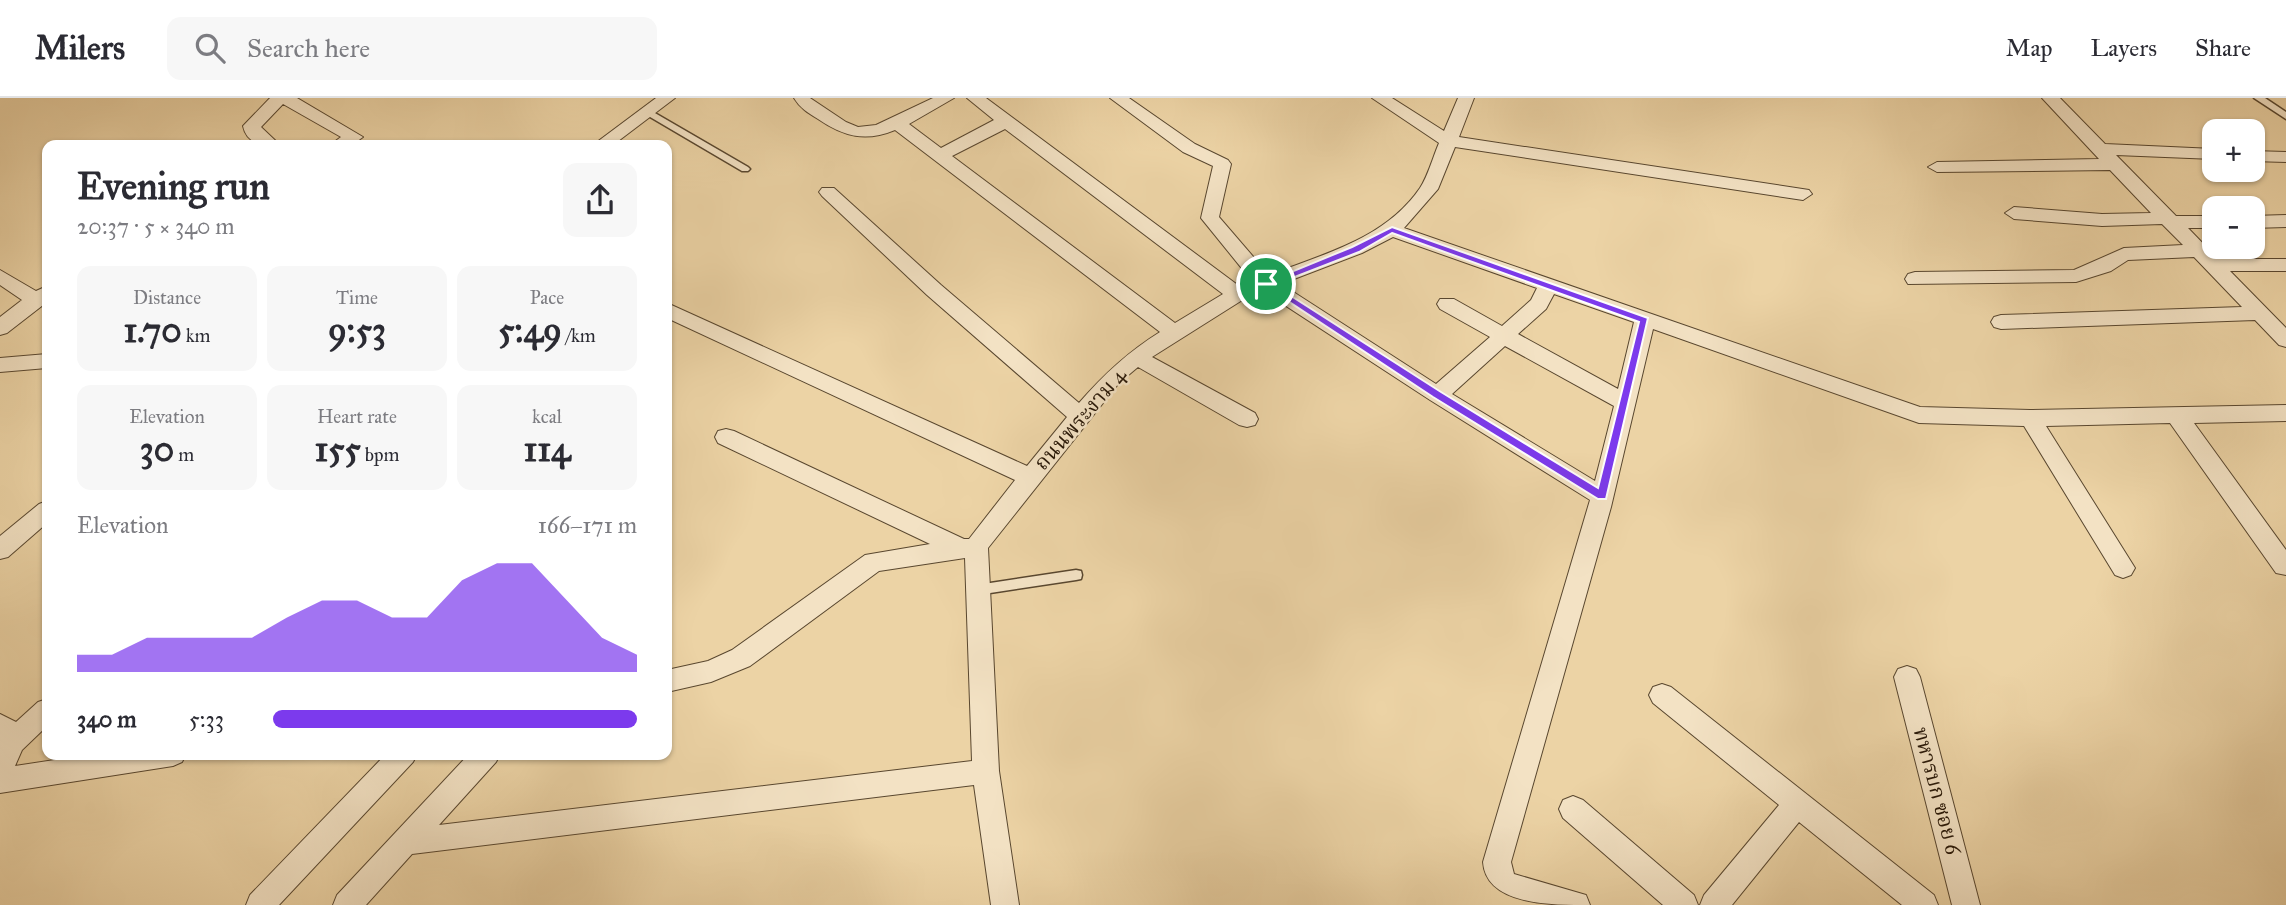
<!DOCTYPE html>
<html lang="en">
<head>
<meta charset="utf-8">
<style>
  body { margin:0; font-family:"IM FELL Great Primer","Noto Serif Thai",serif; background:#f7f7f7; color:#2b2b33; height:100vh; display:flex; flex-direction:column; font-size:26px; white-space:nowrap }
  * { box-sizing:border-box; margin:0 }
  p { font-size:23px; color:#7c7c81 }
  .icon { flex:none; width:38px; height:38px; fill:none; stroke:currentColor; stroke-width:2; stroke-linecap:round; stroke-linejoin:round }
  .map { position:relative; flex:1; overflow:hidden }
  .drawer { position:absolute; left:42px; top:42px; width:630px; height:620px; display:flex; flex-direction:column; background:#fff; border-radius:14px; box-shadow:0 2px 5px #0004 }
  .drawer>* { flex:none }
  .tools { position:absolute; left:2202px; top:21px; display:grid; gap:14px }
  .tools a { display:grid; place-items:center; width:63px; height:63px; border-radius:14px; background:#fff; box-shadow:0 2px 5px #0004; font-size:35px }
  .pin { position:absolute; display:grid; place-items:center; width:60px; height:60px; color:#fff; margin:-30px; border:4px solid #fff; border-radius:50%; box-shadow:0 2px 7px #0007 }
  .round { display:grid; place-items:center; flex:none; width:74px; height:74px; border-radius:14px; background:#f7f7f7 }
  .head { display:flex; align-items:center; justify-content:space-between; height:119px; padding:0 35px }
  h1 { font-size:38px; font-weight:700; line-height:52px }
  .stats { display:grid; grid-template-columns:repeat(3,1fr); gap:10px; height:119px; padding:7px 35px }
  .stats div { display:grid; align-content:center; border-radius:14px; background:#f7f7f7; text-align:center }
  .stats b { font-size:35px; font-weight:700 }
  .stats small { font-size:19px; font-weight:400 }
  .stats p { font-size:19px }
  .chart { height:196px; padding:14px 35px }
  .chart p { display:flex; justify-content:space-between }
  .chart svg { width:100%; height:126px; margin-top:7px; fill:#7c3aed; opacity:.7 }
  ul { padding:0 35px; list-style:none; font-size:23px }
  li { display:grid; grid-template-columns:112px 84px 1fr; align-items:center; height:52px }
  li i { height:18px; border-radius:9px; background:#7c3aed }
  header { display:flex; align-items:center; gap:42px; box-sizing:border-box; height:98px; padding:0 35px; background:#fff; border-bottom:2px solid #e1e1e2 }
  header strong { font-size:33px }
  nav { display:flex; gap:38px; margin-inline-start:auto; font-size:24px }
  .search { width:490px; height:63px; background:#f7f7f7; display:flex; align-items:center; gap:18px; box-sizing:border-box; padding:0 24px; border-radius:14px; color:#7c7c81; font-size:26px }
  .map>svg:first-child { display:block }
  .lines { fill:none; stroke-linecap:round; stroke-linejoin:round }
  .service-casing { stroke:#59472f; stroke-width:3 }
  .minor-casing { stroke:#59472f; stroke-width:2 }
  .service { fill:#f3e2c4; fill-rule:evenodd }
  .minor { fill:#f3e2c4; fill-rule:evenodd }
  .route { fill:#7c3aed; stroke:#fff; stroke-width:2; fill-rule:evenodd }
  .labels { text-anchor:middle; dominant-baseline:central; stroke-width:5; stroke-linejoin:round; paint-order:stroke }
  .street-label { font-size:21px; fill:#281808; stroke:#f3e2c4 }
</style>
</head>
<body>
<header>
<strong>Milers</strong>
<div class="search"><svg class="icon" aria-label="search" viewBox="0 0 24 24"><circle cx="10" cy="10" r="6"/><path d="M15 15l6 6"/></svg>Search here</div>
<nav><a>Map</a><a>Layers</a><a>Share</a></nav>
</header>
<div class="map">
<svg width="2286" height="807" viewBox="0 0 2286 807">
  <rect width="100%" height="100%" fill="#ecd3a5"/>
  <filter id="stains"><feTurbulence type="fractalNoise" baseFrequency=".00286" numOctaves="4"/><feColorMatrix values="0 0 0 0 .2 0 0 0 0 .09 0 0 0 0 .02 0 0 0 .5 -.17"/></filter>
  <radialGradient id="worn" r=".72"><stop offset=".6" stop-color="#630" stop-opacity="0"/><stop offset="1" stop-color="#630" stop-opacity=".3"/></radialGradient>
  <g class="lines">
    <g class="service-casing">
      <path id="service" d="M 2254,0 L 2265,0 L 2286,14 L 2286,21 Z
        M 648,11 L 748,69 L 750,71 L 748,73 L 742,73 L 645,16 L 643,14 Z
        M 1076,472 L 1081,473 L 1082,477 L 1081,481 L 1076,482 L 977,497 L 972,496 L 971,492 L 972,488 L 977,487 Z"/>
    </g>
    <g class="minor-casing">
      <path id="minor" d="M 270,0 L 297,0 L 363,39 L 352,47 L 330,47 L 341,39 L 283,6 L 261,29 L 280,47 C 264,48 247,47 243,28 Z
        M 656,0 L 675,0 L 613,47 L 593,47 Z
        M 794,0 L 810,0 L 846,24 L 858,29 L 876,27 L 933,0 L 954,0 L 909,26 L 941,50 L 994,22 L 967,0 L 986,0 L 1239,188 L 1252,183 L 1201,120 L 1213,68 L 1183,54 L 1110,0 L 1129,0 L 1195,46 L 1228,62 L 1231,66 L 1219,119 L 1269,177 C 1324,156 1385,141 1420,90 C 1428,78 1433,59 1439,45 L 1372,0 L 1392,0 L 1444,33 L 1458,0 L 1474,0 L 1459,39 L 1809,92 L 1812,96 L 1803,102 L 1455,49 L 1438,91 L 1404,130 L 1920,309 L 2030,312 L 2286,307 L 2286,323 L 2194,325 L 2286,452 L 2286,477 L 2276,475 L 2170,325 L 2046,328 L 2135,470 L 2131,477 L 2123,480 L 2115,477 L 2024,328 L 1919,325 L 1653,231 L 1611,409 L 1511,764 L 1514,776 L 1586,797 L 1590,807 C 1550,807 1486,807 1483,764 L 1590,402 L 1430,302 L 1263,193 L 1244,201 L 1152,259 L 1255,315 L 1258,321 L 1255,327 L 1247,329 L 1239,327 L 1138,269 L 1119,285 L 988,450 L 999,673 L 1019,807 L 991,807 L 974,687 L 412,756 L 366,807 L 333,807 L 337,797 L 469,656 L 500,656 L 496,664 L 439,727 L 972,663 L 965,460 L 879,473 L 750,568 L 711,584 L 667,594 L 667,572 L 708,563 L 732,552 L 865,457 L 930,446 L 718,345 L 715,339 L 718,333 L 726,331 L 734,333 L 964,441 L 969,441 L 1015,382 L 667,220 L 667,205 L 1027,368 L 1067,319 L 927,197 L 822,98 L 819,94 L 822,90 L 834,90 L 941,187 L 1079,305 C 1104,276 1128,254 1160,234 L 895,32 C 866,44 844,39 818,21 C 808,15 800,10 794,0 ZM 1005,31 L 1223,196 L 1175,225 L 952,58 ZM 1393,139 L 1537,190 L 1531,202 L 1502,228 L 1454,201 L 1440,201 L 1437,206 L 1440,211 L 1490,239 L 1436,286 L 1281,186 L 1362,155 ZM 1554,196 L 1634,224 L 1618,291 L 1518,236 L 1546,211 ZM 1505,248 L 1614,308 L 1595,383 L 1452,296 Z
        M 2042,0 L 2060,0 L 2105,46 L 2214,51 L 2214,61 L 2116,57 L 2176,118 L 2214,118 L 2214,130 L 2188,130 L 2218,161 L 2286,161 L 2286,173 L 2230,173 L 2286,230 L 2286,249 L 2279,247 L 2255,222 L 2001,231 L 1994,229 L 1991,224 L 1994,219 L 2001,217 L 2242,209 L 2194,159 L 2128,162 L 2111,173 L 2076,184 L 1908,186 L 1905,181 L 1908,176 L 1915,174 L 2074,172 L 2124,150 L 2183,147 L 2162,126 L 2102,128 L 2014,121 L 2005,115 L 2014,109 L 2102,116 L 2151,115 L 2110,72 L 1937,74 L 1928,69 L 1937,64 L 2099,61 Z
        M 2252,53 L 2286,54 L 2286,64 L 2252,63 Z
        M 2286,117 L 2286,129 L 2252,130 L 2252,118 Z
        M 0,172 L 36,193 L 47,188 L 47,204 L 7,235 L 0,237 L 0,219 L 22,202 L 0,187 Z
        M 47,256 L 47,270 L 0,274 L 0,260 Z
        M 47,403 L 47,425 L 8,459 L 0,461 L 0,438 L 39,406 Z
        M 1907,568 L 1916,571 L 1920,579 L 1980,807 L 1952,807 L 1894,579 L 1898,571 Z
        M 1662,586 L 1671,589 L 1934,797 L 1938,807 L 1902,807 L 1799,724 L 1732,807 L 1700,807 L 1704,797 L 1779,707 L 1653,605 L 1649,597 L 1653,589 Z
        M 47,601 L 47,628 L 22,652 L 15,668 L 94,656 L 186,656 L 182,664 L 173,668 L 0,695 L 0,616 L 16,624 L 38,604 Z
        M 386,656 L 417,656 L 413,664 L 279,807 L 246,807 L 250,797 Z
        M 1573,698 L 1583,702 L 1694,797 L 1698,807 L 1663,807 L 1563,720 L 1559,711 L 1563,702 Z"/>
    </g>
    <use href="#service" class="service"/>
    <use href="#minor" class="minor"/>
  </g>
  <path class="route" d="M 1392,129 L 1648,220 L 1606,401 L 1598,401 L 1433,299 L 1262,186 L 1352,149 ZM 1392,135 L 1639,224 L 1598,390 L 1441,294 L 1274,187 L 1359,154 Z"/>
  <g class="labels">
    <g class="street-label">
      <text transform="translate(1080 321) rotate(-49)">ถนนพระงาม 4</text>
      <text transform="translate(1937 693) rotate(75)">ทหารบก ซอย 6</text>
    </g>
  </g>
  <rect width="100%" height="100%" filter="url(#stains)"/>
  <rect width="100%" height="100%" fill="url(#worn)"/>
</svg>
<div class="tools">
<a>+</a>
<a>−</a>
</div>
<div class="pin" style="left:1266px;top:186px;background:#1e9e55"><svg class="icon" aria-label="arrive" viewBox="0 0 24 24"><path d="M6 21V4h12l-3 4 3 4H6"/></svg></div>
<section class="drawer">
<div class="head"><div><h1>Evening run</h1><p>20:37 · 5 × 340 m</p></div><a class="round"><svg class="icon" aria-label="share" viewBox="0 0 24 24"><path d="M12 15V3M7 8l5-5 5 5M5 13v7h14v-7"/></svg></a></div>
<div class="stats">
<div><p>Distance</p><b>1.70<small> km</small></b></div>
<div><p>Time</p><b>9:53</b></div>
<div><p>Pace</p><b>5:49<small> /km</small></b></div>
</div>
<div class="stats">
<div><p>Elevation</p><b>30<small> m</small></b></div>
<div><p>Heart rate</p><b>155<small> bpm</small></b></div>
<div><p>kcal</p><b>114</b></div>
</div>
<div class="chart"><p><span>Elevation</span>166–171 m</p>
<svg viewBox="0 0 160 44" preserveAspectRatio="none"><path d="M0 44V38L10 38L20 32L30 32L40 32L50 32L60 25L70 19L80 19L90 25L100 25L110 12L120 6L130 6L140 19L150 32L160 38V44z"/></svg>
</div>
<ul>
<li><b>340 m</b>5:33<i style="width:100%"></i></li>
</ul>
</section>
</div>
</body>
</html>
